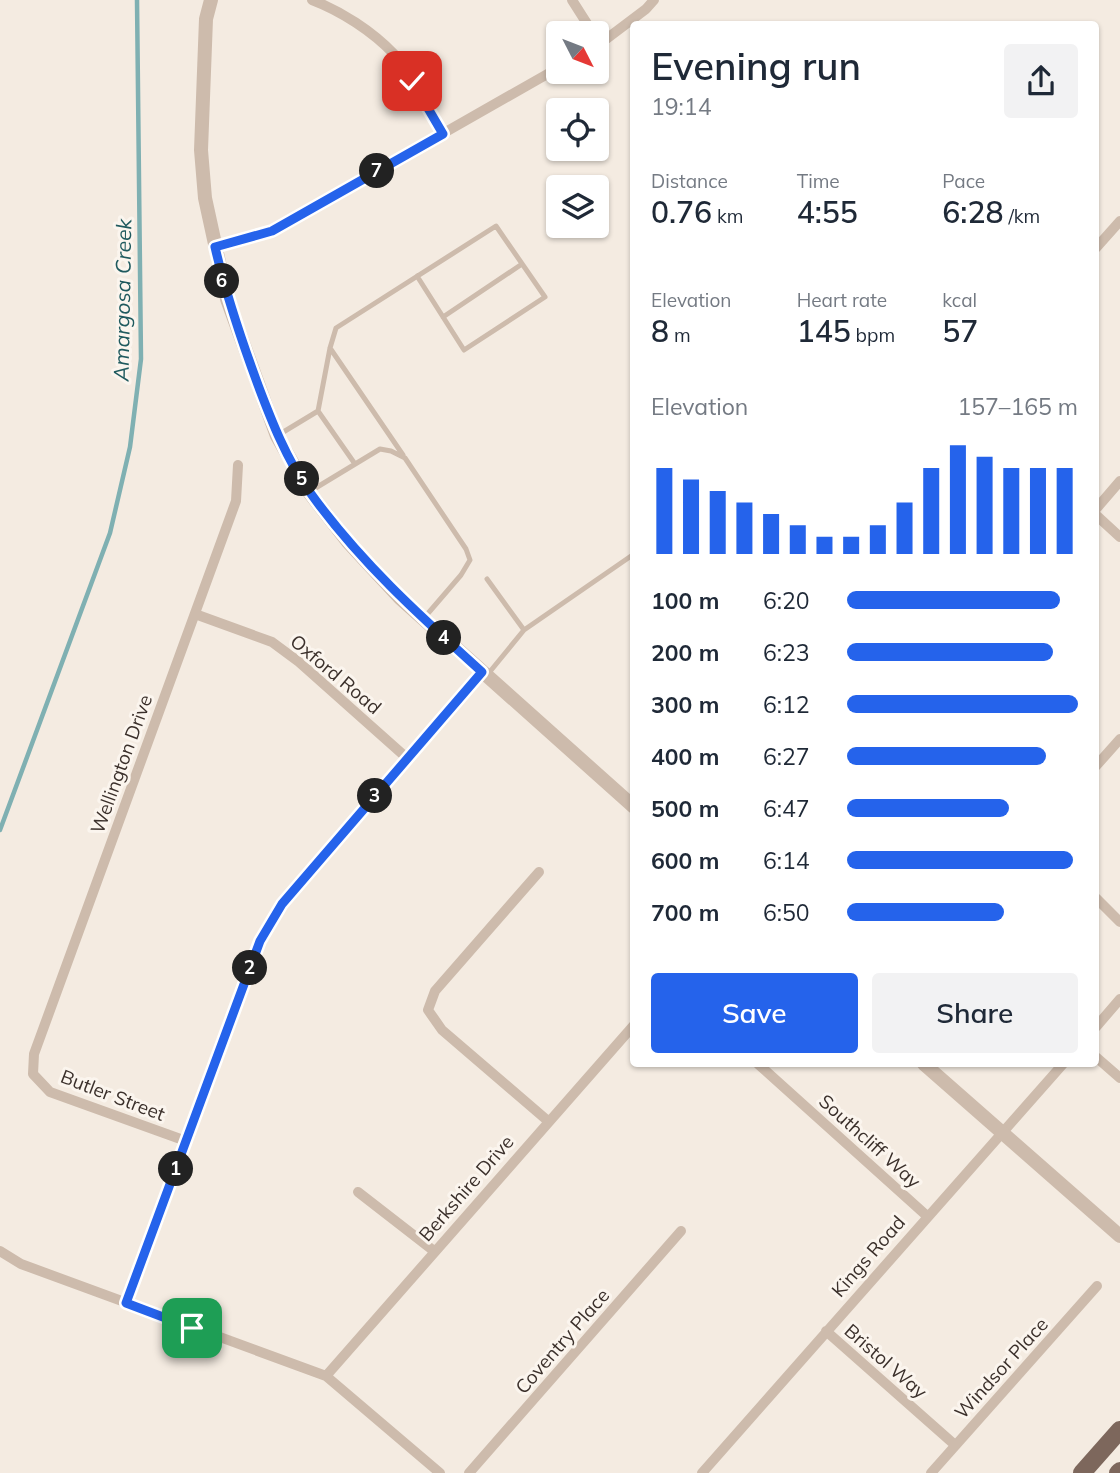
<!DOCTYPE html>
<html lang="en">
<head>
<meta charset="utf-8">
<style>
  body { margin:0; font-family:Mulish,sans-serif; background:#f2f2f3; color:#1f2937; height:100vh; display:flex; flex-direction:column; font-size:26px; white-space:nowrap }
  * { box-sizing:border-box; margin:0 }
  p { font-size:23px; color:#747a83 }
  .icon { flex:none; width:38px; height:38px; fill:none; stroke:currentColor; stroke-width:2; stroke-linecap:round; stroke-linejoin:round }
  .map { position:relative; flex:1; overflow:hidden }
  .details { position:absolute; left:630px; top:21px; width:469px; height:1046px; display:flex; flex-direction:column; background:#fff; border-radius:7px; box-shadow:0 2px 5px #0004 }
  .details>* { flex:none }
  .needle { width:46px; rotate:132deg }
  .controls { position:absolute; left:546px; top:21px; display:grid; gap:14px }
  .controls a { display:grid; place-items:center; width:63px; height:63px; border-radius:7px; background:#fff; box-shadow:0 2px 5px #0004; font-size:35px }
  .pin { position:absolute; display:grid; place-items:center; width:60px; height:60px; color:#fff; margin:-30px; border-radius:14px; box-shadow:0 4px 10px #0006 }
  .km { position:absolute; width:35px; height:35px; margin:-18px; border-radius:50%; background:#222; color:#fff; font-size:19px; line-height:35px; text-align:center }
  .round { display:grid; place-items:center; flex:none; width:74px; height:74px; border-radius:7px; background:#f2f2f3 }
  .headline { display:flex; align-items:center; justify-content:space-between; height:119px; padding:0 21px }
  h1 { font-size:38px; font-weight:600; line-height:52px }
  .stats { display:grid; grid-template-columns:repeat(3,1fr); gap:10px; height:119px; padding:7px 21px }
  .stats div { display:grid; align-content:center }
  .stats b { font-size:30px; font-weight:600 }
  .stats small { font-size:19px; font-weight:400 }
  .stats p { font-size:19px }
  .chart { height:196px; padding:14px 21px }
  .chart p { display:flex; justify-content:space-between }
  .chart svg { width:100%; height:126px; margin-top:7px; stroke:#2563eb; stroke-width:6 }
  .cta { display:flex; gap:14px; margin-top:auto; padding:14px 21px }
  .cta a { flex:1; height:80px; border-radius:7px; background:#2563eb; color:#fff; font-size:28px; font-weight:600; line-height:80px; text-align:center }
  .cta a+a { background:#f2f2f3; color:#1f2937 }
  ul { padding:0 21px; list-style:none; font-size:23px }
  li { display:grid; grid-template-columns:112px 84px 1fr; align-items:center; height:52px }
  li i { height:18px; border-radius:9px; background:#2563eb }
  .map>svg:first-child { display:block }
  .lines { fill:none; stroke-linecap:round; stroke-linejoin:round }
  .stream { stroke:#7fb0b2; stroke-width:4.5 }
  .service { stroke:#cdbbac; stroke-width:5 }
  .minor { stroke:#cdbbac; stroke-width:10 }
  .tertiary { stroke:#cdbbac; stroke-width:14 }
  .primary { stroke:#7d675c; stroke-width:18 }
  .route-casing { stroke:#fff; stroke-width:14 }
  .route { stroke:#2563eb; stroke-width:9 }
  .labels { text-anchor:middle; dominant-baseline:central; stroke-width:6; stroke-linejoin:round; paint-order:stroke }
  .street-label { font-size:19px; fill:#3b302b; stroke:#fbf5ee }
  .water-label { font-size:21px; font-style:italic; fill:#1f5a5e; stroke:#fbf5ee }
</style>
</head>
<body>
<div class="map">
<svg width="1120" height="1473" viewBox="0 0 1120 1473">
  <rect width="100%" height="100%" fill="#f4ebe1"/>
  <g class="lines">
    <path class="stream" d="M 0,830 L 110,533 L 130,447 L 141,359 L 137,0"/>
    <path class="service" d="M 443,317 L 522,264
      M 330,348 L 403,455
      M 318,411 L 355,464
      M 280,434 L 318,411 L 330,348 L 336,328 L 496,226 L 545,297 L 464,350 L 417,276
      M 309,492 L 380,449 L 391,451 L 405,458 L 466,549 L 470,560 L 461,575 L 424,618
      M 487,579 L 524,630
      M 488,674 L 524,630 L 634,554"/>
    <path class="minor" d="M 312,0 C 341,11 372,31 394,54 C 414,77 428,108 443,134
      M 572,0 L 593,33
      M 597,46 L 646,9 L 654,0
      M 215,247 L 272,231 L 558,68
      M 1096,248 L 1120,221
      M 1096,509 L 1120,481
      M 1096,515 L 1120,537
      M 195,614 L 272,642 L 299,662 L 408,759
      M 1096,766 L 1120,739
      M 539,872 L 435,991 L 428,1010 L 442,1030 L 548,1121
      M 1096,898 L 1120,922
      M 1096,1027 L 1120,999
      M 1096,1057 L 1120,1078
      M 758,1064 L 927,1216
      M 186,1141 L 50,1092 L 33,1074 L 34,1054 L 236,501 L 238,465
      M 358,1192 L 434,1251
      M 0,1251 L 21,1264 L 326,1376 L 440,1473
      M 126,1303 L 259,941 L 282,904 L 482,672
      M 826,1331 L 955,1445
      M 326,1376 L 634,1025
      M 469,1473 L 681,1231
      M 702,1473 L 1063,1064
      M 931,1473 L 1097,1286"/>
    <path class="tertiary" d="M 211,0 L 206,19 L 201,150 L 205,198 L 227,299 L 277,436 L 309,492 L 348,542 L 400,598 L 634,807
      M 924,1064 L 1120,1236"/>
    <path class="primary" d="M 1082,1473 L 1120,1430
      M 1118,1473 L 1120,1471"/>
  </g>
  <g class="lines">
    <g class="route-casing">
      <path id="route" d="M 192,1328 L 126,1303 L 260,941 L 282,904 L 482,672 C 420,616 358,560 309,491 C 286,458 272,422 258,385 C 241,339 226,295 215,247 L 272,231 L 443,134 L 412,81"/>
    </g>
    <use href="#route" class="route"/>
  </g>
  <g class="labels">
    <g class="street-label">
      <text transform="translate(336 674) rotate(40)">Oxford Road</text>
      <text transform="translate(121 764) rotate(-70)">Wellington Drive</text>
      <text transform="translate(113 1095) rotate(21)">Butler Street</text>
      <text transform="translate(870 1141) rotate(42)">Southcliff Way</text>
      <text transform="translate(466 1188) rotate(-49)">Berkshire Drive</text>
      <text transform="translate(868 1256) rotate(-49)">Kings Road</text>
      <text transform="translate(562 1341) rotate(-49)">Coventry Place</text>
      <text transform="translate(886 1361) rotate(41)">Bristol Way</text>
      <text transform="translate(1001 1368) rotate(-48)">Windsor Place</text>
    </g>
    <g class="water-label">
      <text transform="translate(122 300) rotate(-89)">Amargosa Creek</text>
    </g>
  </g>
</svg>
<div class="controls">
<a><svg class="needle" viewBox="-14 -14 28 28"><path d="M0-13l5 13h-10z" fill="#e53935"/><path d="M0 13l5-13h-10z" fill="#747a83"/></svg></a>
<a><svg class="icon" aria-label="locate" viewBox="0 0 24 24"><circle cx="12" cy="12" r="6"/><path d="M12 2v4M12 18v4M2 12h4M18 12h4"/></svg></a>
<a><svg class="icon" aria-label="layers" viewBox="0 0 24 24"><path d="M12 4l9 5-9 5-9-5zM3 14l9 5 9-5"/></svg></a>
</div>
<div class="pin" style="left:192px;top:1328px;background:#1e9e55"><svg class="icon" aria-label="arrive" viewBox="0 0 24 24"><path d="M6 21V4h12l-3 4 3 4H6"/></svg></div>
<div class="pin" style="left:412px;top:81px;background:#d93025"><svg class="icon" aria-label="check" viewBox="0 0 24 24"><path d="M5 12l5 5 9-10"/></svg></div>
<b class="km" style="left:176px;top:1169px">1</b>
<b class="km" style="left:250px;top:968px">2</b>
<b class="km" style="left:375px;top:796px">3</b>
<b class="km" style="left:444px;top:638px">4</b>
<b class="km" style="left:302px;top:479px">5</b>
<b class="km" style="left:222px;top:281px">6</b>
<b class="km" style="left:377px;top:171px">7</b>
<section class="details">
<div class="headline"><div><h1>Evening run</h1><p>19:14</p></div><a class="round"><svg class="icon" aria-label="share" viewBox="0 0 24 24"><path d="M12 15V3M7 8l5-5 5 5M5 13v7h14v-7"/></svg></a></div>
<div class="stats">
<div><p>Distance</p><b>0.76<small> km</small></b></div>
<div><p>Time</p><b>4:55</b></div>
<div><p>Pace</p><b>6:28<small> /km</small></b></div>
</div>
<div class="stats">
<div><p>Elevation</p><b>8<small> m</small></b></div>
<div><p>Heart rate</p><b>145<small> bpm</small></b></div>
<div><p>kcal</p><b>57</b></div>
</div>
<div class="chart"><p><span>Elevation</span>157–165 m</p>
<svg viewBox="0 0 160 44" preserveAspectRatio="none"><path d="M5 44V14M15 44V18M25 44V22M35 44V26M45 44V30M55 44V34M65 44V38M75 44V38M85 44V34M95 44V26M105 44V14M115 44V6M125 44V10M135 44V14M145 44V14M155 44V14"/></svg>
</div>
<ul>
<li><b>100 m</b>6:20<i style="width:92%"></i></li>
<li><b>200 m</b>6:23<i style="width:89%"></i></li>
<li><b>300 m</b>6:12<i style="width:100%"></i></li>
<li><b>400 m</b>6:27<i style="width:86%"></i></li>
<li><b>500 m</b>6:47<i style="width:70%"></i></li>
<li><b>600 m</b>6:14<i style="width:98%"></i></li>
<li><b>700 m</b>6:50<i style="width:68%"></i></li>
</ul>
<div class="cta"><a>Save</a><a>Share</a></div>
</section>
</div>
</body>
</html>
